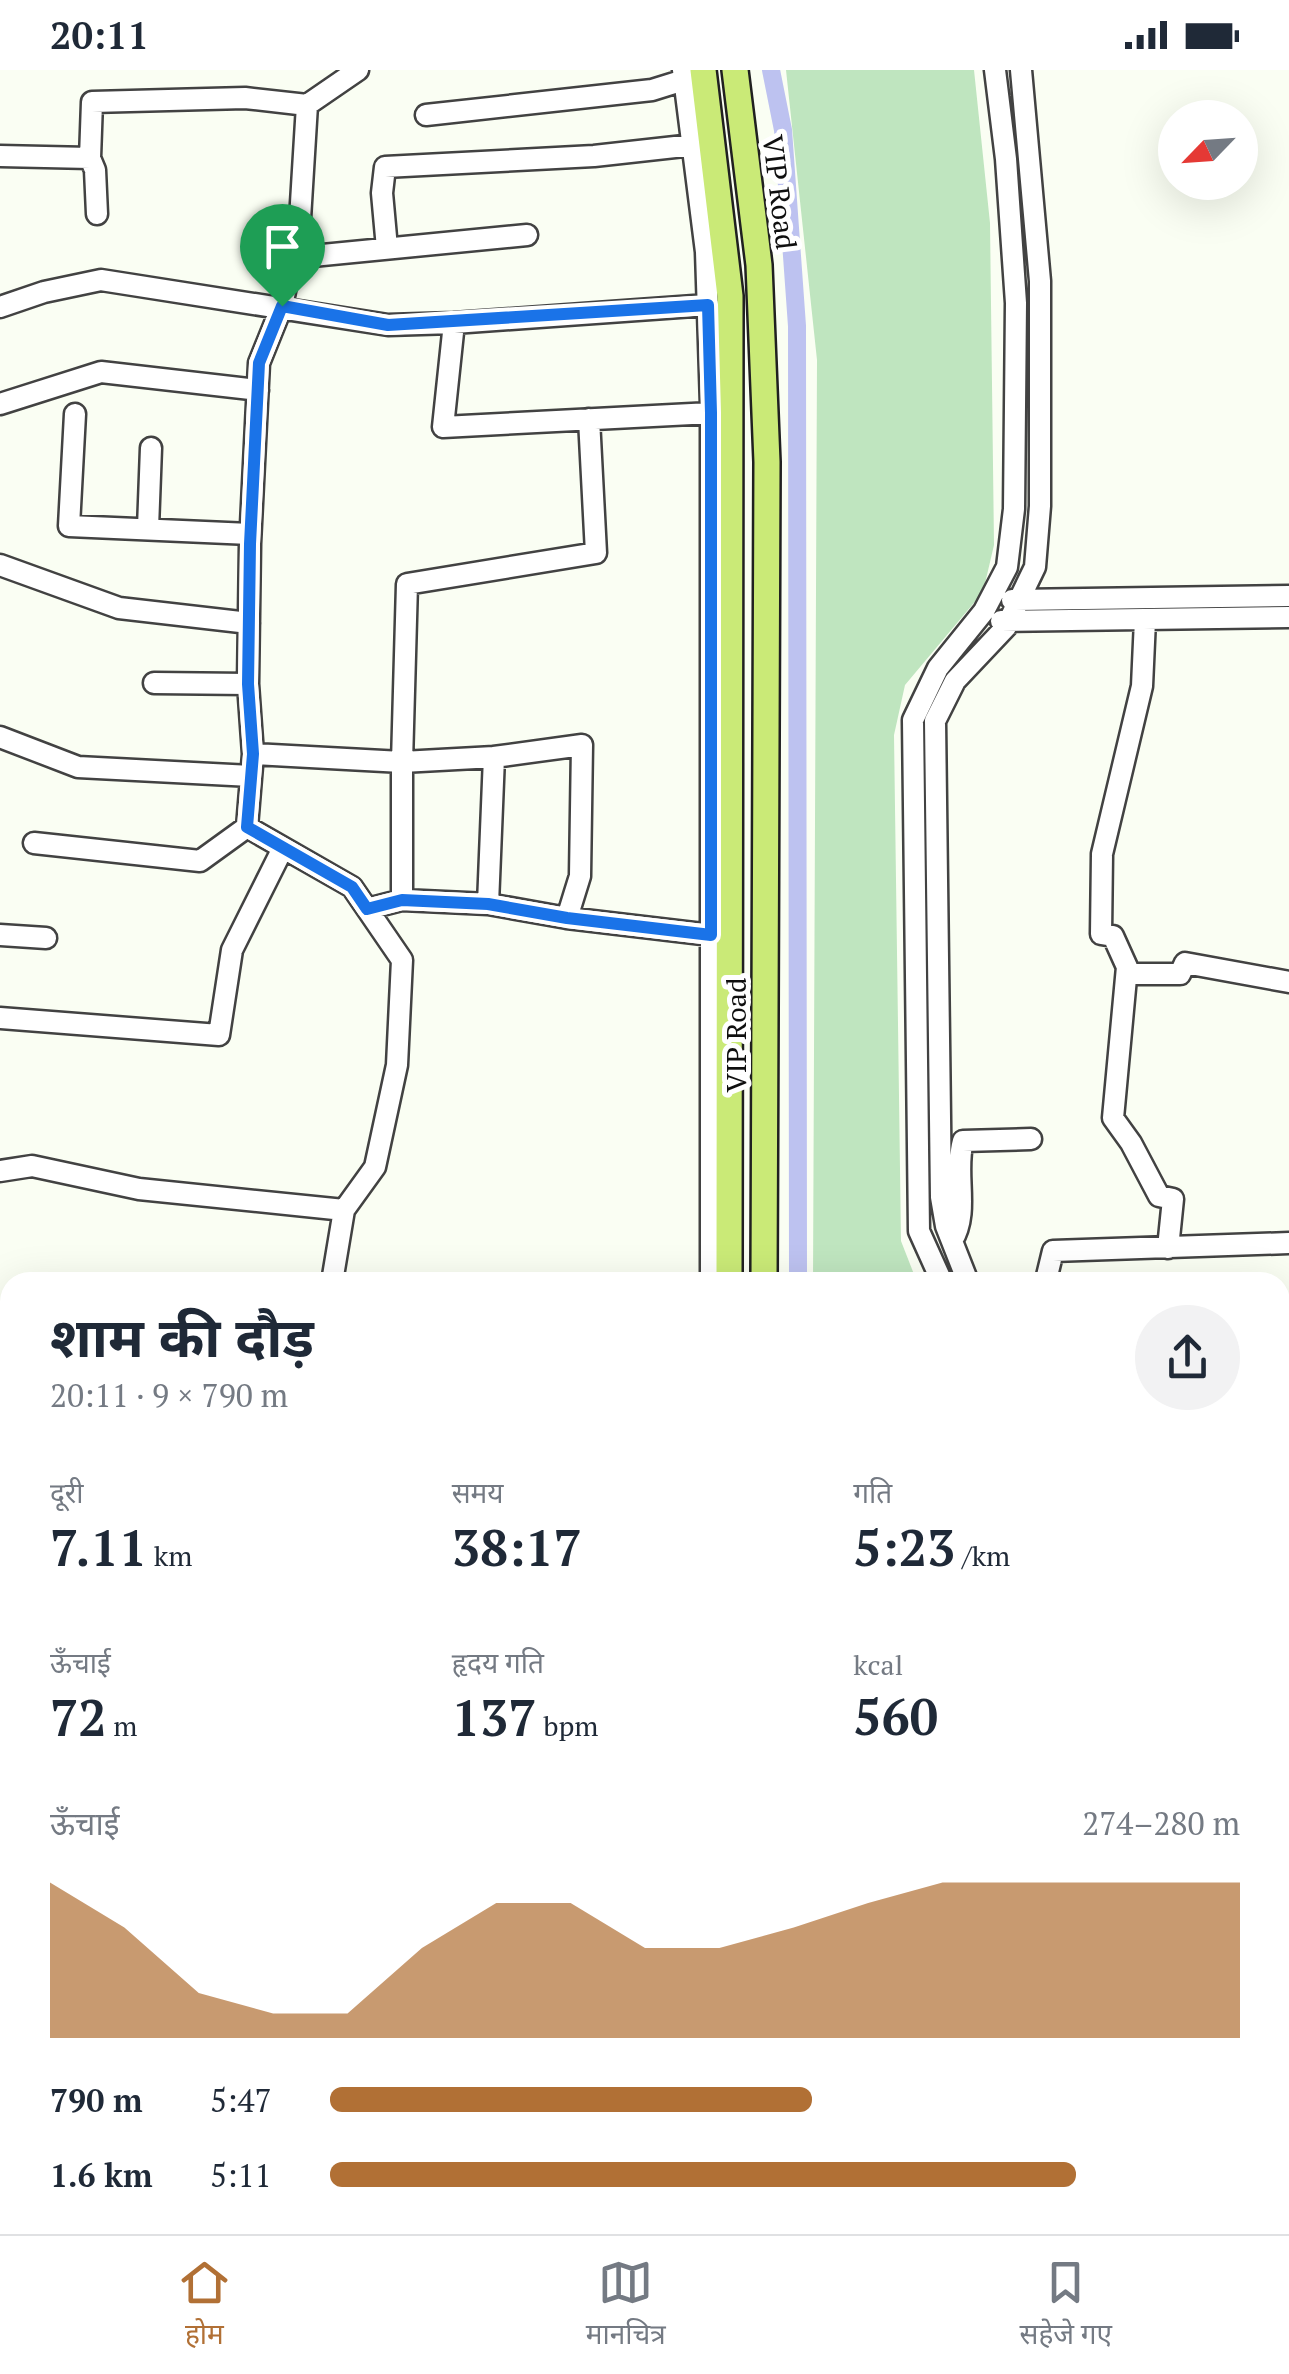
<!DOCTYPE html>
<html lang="hi">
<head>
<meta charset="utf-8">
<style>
  body { margin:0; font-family:"PT Serif","Noto Sans Devanagari",serif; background:#f2f2f3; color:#1f2937; height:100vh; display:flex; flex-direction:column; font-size:38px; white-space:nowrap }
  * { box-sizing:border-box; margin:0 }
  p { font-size:32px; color:#747a83 }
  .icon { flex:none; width:55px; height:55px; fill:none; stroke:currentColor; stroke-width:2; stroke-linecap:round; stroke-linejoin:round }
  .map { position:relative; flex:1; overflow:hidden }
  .side { position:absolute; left:0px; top:1202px; width:1290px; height:962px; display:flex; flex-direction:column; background:#fff; border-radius:30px 30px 0 0; box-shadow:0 10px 40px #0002 }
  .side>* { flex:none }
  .needle { width:65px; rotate:245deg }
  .controls { position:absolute; left:1158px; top:30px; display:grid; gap:20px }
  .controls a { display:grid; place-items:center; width:100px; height:100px; border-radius:50%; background:#fff; box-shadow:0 10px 40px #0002; font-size:50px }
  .pin { position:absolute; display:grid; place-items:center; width:85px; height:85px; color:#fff; margin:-102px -42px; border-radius:50% 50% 50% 0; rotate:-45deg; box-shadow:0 0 10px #0007 }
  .pin .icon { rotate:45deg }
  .round { display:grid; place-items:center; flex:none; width:105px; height:105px; border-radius:52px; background:#f2f2f3 }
  .head { display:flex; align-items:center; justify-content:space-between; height:170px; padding:0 50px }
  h1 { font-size:55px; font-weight:700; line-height:75px }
  .metrics { display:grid; grid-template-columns:repeat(3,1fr); gap:15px; height:170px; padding:10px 50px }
  .metrics div { display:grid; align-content:center }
  .metrics b { font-size:50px; font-weight:700 }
  .metrics small { font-size:28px; font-weight:400 }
  .metrics p { font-size:28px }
  .chart { height:280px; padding:20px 50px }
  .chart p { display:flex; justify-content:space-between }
  .chart svg { width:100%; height:180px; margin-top:10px; fill:#b17035; opacity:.7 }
  ul { padding:0 50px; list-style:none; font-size:32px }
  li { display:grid; grid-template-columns:160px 120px 1fr; align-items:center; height:75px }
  li i { height:25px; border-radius:12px; background:#b17035 }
  .status { display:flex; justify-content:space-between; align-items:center; height:70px; padding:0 50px; background:#fff; direction:ltr }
  .status svg { height:28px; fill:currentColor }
  .tab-bar { display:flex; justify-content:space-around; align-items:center; height:140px; border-top:2px solid #e0e1e3; background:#fff; font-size:28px; color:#747a83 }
  .tab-bar a { display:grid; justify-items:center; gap:5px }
  .tab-bar .selected { color:#b17035 }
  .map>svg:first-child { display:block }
  .green { fill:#bfe5bf }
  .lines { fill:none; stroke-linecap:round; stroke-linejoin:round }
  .canal { stroke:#bdc2f0; stroke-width:18 }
  .minor-casing { stroke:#424242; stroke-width:25 }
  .major-casing { stroke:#202020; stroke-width:30 }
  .highway-casing { stroke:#202020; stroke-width:35 }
  .minor { stroke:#fff; stroke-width:20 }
  .major { stroke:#caea77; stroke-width:25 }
  .highway { stroke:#e5e26a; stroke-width:30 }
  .rail-casing { stroke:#b17035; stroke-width:9 }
  .rail { stroke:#fff; stroke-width:5; stroke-dasharray:15; stroke-linecap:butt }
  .route-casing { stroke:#fff; stroke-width:20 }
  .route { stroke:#1a73e8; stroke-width:12 }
  .labels { text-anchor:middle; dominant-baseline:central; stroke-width:10; stroke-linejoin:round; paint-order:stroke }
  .street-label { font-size:28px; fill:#0f0f0f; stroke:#fff }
</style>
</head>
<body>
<div class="status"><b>20:11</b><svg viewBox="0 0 49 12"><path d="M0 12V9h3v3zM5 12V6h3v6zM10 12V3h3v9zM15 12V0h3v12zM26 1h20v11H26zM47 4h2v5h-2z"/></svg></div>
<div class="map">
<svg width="1289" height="2164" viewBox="0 0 1289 2164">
  <rect width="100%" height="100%" fill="#fafef3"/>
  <path class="green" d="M 786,0 L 974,0 L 990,153 L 994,475 L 983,522 L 905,615 L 894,665 L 901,1171 L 917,1212 L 813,1212 L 817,290 Z"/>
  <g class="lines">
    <path class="canal" d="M 771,0 L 783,60 L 797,256 L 798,1212"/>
    <g class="minor-casing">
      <path id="minor" d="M 683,0 L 706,182 L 711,335 L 711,1212
        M 426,45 L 652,20 L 684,10
        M 0,86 L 90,88
        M 97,144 L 95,100 L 90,88 L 92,32 L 245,28 L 307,35
        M 387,178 L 382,123 L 385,97 L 594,86 L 693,75
        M 292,188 L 527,165
        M 708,235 L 454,253 L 443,357 L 711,343
        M 0,237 L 44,222 L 101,210 L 388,255 L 454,253
        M 0,334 L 101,302 L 258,320
        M 75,344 L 69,456 L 250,464
        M 148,458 L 151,378
        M 0,495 L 119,538 L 249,553
        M 1012,530 L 1289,526
        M 1145,550 L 1142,616 L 1102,784 L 1101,864 L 1113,866 L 1127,897 L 1113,1048 L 1131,1073 L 1159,1126 L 1173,1129 L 1168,1178
        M 1001,551 L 1289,547
        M 154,613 L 248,614
        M 0,667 L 78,697 L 251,706
        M 253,684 L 402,692 L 407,514 L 596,483 L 589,349
        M 494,687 L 582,675 L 580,806 L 567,848
        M 34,773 L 200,791 L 247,757
        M 488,834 L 567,848 L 711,865
        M 367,839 L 402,830 L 402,692 L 494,687 L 488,834 L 402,830
        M 0,865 L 46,868
        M 1127,904 L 1180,904 L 1185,893 L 1289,912
        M 0,948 L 219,965 L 232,880 L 283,778
        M 0,1101 L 32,1096 L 139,1119 L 344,1140 L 332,1212
        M 344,1140 L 375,1097 L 397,995 L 402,890 L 352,817 L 247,757 L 253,684 L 248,614 L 250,474 L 259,293 L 282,236 L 300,149 L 307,35 L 358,0
        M 952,1171 C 970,1142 954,1103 963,1071 L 1031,1069
        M 942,1212 L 919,1161 L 913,650 L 938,598 L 984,541 L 1007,497 L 1014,439 L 1016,233 L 1006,89 L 995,0
        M 968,1212 L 946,1156 L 941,1127 L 935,651 L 955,611 L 1006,557 L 1035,497 L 1040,436 L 1040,211 L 1021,0
        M 1043,1212 L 1046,1210 L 1053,1181 L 1289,1173
        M 0,1327 L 10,1328
        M 1280,1619 L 1289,1619
        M 0,1797 L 10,1827
        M 1,1797 L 10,1737
        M 42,2155 L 50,2164
        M 1089,2155 L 1095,2164
        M 932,2164 L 934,2155"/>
    </g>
    <g class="major-casing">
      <path id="major" d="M 703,0 L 730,226 L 729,1212
        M 735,0 L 759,195 L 767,392 L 764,1212
        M 0,1984 L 10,1984
        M 0,2004 L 10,2004"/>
    </g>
    <g class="highway-casing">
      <path id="highway" d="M 1280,1969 L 1289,1969
        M 1280,1997 L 1289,1997
        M 734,2155 L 734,2164
        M 770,2164 L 771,2155
        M 806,2164 L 806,2155"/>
    </g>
    <use href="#minor" class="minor"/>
    <use href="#major" class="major"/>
    <use href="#highway" class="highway"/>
    <g class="rail-casing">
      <path id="rail" d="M 1280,1987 L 1289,1987
        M 0,1997 L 10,1997"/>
    </g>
    <use href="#rail" class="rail"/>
  </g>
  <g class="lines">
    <g class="route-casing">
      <path id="route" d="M 708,235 L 711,343 L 711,865 L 567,848 L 488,834 L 402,830 L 367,839 L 352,817 L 247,757 L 253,684 L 248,614 L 250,474 L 259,293 L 282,236 L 388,255 Z"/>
    </g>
    <use href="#route" class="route"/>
  </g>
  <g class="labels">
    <g class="street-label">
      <text transform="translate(780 122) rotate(83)">VIP Road</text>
      <text transform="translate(735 965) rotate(-90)">VIP Road</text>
    </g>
  </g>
</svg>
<div class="controls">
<a><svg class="needle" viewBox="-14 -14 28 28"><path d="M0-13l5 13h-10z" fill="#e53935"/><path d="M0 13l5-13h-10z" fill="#747a83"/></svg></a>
</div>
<div class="pin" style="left:282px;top:236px;background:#1e9e55"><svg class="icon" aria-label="arrive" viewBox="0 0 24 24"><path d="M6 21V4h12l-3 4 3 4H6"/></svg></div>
<section class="side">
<div class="head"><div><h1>शाम की दौड़</h1><p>20:11 · 9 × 790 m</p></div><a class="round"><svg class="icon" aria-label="share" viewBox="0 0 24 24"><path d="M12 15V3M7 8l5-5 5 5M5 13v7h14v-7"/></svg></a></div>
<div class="metrics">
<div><p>दूरी</p><b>7.11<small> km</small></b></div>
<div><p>समय</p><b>38:17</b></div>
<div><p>गति</p><b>5:23<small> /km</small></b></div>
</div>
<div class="metrics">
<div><p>ऊँचाई</p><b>72<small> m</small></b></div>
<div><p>हृदय गति</p><b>137<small> bpm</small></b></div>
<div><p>kcal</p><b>560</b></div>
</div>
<div class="chart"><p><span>ऊँचाई</span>274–280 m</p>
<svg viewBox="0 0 160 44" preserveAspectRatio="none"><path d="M0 44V6L10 17L20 33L30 38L40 38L50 22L60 11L70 11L80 22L90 22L100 17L110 11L120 6L130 6L140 6L150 6L160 6V44z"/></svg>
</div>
<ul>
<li><b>790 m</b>5:47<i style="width:53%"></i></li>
<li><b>1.6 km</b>5:11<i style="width:82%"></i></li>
</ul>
</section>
</div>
<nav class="tab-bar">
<a class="selected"><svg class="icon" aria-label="home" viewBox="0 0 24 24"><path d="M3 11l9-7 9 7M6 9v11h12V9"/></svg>होम</a>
<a><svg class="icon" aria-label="map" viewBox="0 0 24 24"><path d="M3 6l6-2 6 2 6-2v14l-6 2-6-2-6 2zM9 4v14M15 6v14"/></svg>मानचित्र</a>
<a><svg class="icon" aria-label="saved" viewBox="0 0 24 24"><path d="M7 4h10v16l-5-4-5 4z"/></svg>सहेजे गए</a>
</nav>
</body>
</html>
